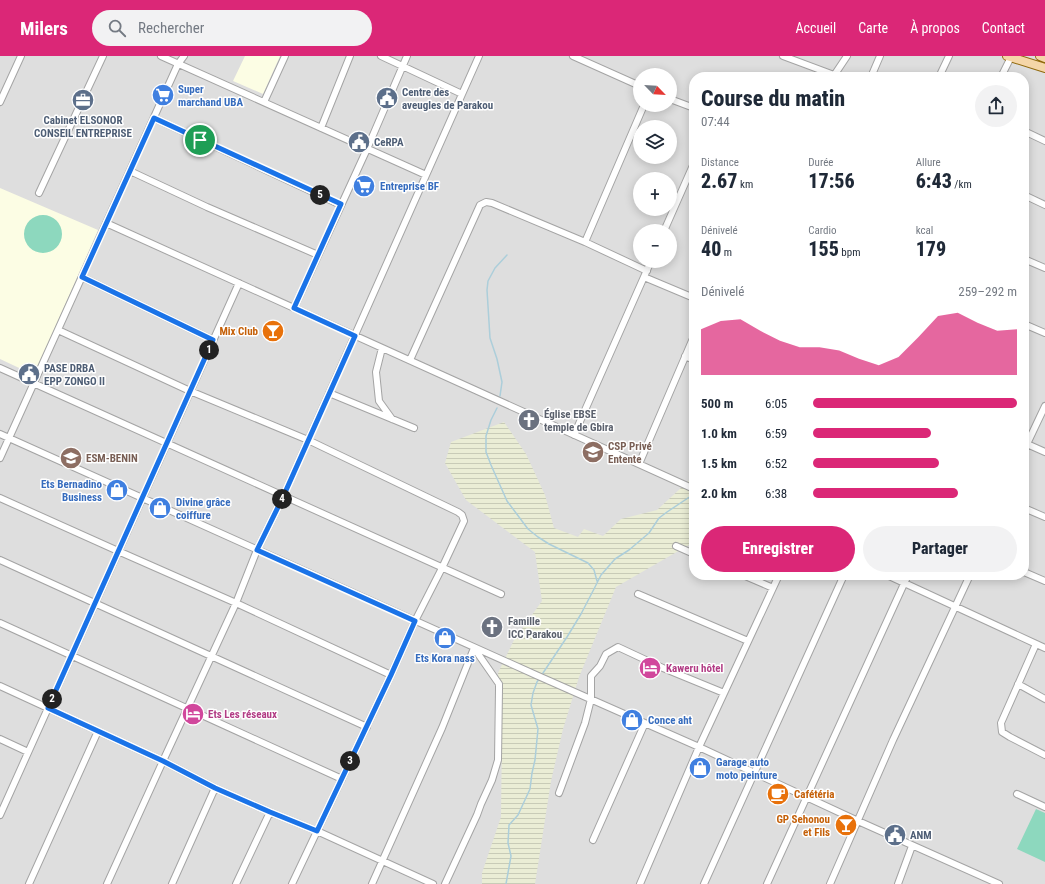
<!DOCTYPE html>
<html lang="fr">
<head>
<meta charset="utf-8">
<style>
  body { margin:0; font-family:"Roboto Condensed",sans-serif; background:#f2f2f3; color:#1f2937; height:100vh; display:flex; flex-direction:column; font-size:15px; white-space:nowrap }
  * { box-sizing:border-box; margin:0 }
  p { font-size:13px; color:#747a83 }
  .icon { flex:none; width:22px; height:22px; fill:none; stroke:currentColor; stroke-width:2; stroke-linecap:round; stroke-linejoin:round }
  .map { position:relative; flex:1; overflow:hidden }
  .side { position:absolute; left:689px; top:16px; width:340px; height:508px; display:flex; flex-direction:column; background:#fff; border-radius:16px; box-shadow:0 2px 10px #0003 }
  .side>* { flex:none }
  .needle { width:26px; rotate:115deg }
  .tools { position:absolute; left:633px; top:12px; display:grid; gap:8px }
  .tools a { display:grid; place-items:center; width:44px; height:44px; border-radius:50%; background:#fff; box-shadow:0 2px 10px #0003; font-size:20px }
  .pin { position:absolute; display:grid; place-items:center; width:34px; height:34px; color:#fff; margin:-17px; border:2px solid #fff; border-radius:50%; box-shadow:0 1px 4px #0007 }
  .km { position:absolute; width:20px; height:20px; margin:-10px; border-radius:50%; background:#222; color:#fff; font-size:11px; line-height:20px; text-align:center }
  .round { display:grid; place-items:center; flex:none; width:42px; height:42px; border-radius:21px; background:#f2f2f3 }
  .head { display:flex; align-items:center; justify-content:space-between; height:68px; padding:0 12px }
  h1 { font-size:22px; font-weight:800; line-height:30px }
  .metrics { display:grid; grid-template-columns:repeat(3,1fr); gap:6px; height:68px; padding:4px 12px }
  .metrics div { display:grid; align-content:center }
  .metrics b { font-size:20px; font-weight:800 }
  .metrics small { font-size:11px; font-weight:400 }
  .metrics p { font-size:11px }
  .chart { height:112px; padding:8px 12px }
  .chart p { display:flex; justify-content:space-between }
  .chart svg { width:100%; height:72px; margin-top:4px; fill:#db2777; opacity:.7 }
  .cta { display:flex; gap:8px; margin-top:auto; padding:8px 12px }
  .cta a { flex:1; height:46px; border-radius:24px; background:#db2777; color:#fff; font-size:16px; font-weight:800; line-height:46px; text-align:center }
  .cta a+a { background:#f2f2f3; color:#1f2937 }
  ul { padding:0 12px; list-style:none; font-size:13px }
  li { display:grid; grid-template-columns:64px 48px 1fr; align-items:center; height:30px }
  li i { height:10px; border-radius:5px; background:#db2777 }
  header { display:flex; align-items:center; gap:24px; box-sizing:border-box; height:56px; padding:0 20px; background:#db2777; color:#fff }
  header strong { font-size:19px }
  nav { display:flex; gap:22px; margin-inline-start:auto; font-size:14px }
  .search { width:280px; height:36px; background:#f2f2f3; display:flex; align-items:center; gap:10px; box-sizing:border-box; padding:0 14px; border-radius:22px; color:#747a83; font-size:15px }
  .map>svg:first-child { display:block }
  .residential { fill:#dedede; fill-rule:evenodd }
  .education { fill:#fcfde4 }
  .farmland { fill:url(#farmland-rules) }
  .pitch { fill:#8dd8be }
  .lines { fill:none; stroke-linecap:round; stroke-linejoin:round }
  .stream { stroke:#acceda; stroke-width:1.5 }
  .minor-casing { stroke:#a4a4a4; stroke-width:8 }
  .major-casing { stroke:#91690c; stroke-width:10 }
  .minor { stroke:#fff; stroke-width:6 }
  .major { stroke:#f5d6a8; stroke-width:8 }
  .route-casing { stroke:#fff; stroke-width:8 }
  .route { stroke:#1a73e8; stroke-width:5 }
  .labels { text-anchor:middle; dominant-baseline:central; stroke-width:3; stroke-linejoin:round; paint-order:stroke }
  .shop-label { font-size:11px; font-weight:bold; fill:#366cbe; stroke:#fff; text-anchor:start }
  .service-label { font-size:11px; font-weight:bold; fill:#4e5e75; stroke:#fff; text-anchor:start }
  .food-label { font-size:11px; font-weight:bold; fill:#c56008; stroke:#fff; text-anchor:end }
  .worship-label { font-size:11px; font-weight:bold; fill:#5b616d; stroke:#fff; text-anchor:start }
  .education-label { font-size:11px; font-weight:bold; fill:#785e54; stroke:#fff; text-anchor:start }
  .hotel-label { font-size:11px; font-weight:bold; fill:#b23c85; stroke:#fff; text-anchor:start }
</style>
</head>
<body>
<header>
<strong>Milers</strong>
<div class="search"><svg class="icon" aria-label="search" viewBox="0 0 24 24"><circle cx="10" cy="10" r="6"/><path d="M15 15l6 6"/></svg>Rechercher</div>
<nav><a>Accueil</a><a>Carte</a><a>À propos</a><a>Contact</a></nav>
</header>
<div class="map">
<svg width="1045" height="828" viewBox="0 0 1045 828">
  <defs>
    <pattern id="farmland-rules" width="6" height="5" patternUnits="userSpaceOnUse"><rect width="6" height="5" fill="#eaedd5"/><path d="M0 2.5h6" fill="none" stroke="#c8cbb7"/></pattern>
  </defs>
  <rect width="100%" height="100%" fill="#f0eee8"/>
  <path class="residential" d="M 0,0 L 1045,0 L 1045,828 L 0,828 ZM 640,19 L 670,19 L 670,49 L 640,49 ZM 694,21 L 1024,21 L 1024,519 L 694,519 ZM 640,71 L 670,71 L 670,101 L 640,101 ZM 640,123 L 670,123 L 670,153 L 640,153 ZM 640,175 L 670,175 L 670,205 L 640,205 Z"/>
  <path class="education" d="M 245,0 L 280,0 L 263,38 L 233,25 Z
    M 0,132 L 98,174 L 34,319 L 0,303 Z"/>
  <path class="farmland" d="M 504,366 L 526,398 L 545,439 L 554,472 L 578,481 L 584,473 L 603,480 L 621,463 L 657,454 L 694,420 L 694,486 L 616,531 L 579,621 L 563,673 L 551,725 L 535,828 L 482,828 L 482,817 L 501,761 L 502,679 L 498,617 L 514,584 L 542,545 L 535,496 L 466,444 L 445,407 L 451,386 Z"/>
  <path class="pitch" d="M24 178a19 19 0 1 1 38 0a19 19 0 1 1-38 0Z
    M 1036,753 L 1045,757 L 1045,806 L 1017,793 Z"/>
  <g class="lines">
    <path class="stream" d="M 500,340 L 502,326 L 497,303 L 490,282 L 487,234 L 488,225 L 495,212 L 507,199
      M 497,352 L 491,364 L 486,380 L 486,396 L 491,409 L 507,445 L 528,473 L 538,481 L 549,488 L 588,507 L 594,514 L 597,525
      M 541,620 L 567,581 L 581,558 L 594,533 L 601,519 L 615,503 L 629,494 L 649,477 L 659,462 L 667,456 L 694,438
      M 506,828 L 511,800 L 508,787 L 509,769 L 518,759 L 530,733 L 532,717 L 535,704 L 538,673 L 531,649 L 533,637 L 537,626 L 539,623"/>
    <g class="minor-casing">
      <path id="minor" d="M 161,0 L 426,119
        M 381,0 L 462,38
        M 573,0 L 640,30
        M 783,0 L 834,19
        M 833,21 L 847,0
        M 871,21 L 880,0
        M 939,21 L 949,0
        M 1001,21 L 1011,1
        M 670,43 L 694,52
        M 0,46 L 21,0
        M 264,46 L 285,0
        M 154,62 L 341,149
        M 321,72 L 350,0
        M 1024,75 L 1045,85
        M 130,115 L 207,151 L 318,199
        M 39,137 L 103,0
        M 1024,139 L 1045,149
        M 106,167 L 694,433
        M 664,175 L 694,107
        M 585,186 L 644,49
        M 1024,203 L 1045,212
        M 82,221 L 213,284
        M 644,221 L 694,242
        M 294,252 L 367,93 L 407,0
        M 1024,268 L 1045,277
        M 58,274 L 190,335 L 308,384 L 458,456 L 462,459 L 464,465 L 442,512 L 415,565 L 391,619 L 292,828
        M 382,292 L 376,316 L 379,345 L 392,363
        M 685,300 L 694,304
        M 410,304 L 480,149 L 486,146 L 492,147 L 585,186 L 647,215
        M 0,312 L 501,538
        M 329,337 L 414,372
        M 1045,350 L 1027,388 L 1045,396
        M 0,378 L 536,619 L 699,691 L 858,765 L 999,828
        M 574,379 L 651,205
        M 1024,396 L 1027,388
        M 0,402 L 178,8 L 184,0
        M 639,408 L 694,280
        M 0,442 L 118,495 L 236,547 L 391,619
        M 1024,452 L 1045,461
        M 676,490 L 694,498
        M 0,504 L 367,671
        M 1024,516 L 1045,525
        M 743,519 L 773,532
        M 887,519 L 1045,592
        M 638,538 L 748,585
        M 0,567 L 342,723
        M 1036,588 L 1001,667 L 1002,676 L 1010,681 L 1045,699
        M 1018,628 L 1045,643
        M 0,630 L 163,705 L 215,732 L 270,756 L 317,775 L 433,828
        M 0,683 L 28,696
        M 559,737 L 585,667 L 591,643 L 591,620 L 600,610 L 606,598 L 618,591 L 663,612 L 724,637
        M 1017,738 L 1045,751
        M 0,759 L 239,227
        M 593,784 L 645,667
        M 29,828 L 98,675
        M 107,828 L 163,705 L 236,547 L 257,494 L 283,441 L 479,0
        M 172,828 L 215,732
        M 236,828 L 270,756
        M 372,828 L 442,672 L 474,592
        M 445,828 L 477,759 L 481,748 L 492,724 L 498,704 L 499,633 L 499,628 L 474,592
        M 640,828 L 699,691 L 779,519
        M 704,828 L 844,519
        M 767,828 L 908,519
        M 830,828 L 893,684 L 970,519
        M 898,828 L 912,790"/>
    </g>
    <g class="major-casing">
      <path id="major" d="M 1007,0 L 1045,12
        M 1040,0 L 1045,2"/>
    </g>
    <use href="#minor" class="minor"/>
    <use href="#major" class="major"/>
  </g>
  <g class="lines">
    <g class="route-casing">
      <path id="route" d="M 154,62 L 341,148 L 294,252 L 355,280 L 283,441 L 257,494 L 415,565 L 391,619 L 317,775 L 270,756 L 215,732 L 163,705 L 48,652 L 213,284 L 82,221 Z"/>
    </g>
    <use href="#route" class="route"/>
  </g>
  <defs>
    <g id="supermarket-disc" transform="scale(1.15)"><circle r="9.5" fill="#3f7fe0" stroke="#fff"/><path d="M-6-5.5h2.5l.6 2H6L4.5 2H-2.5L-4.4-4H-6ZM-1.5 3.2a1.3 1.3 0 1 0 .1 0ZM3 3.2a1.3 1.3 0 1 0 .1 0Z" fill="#fff"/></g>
    <g id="civic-disc" transform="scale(1.15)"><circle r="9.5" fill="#5c6f8a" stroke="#fff"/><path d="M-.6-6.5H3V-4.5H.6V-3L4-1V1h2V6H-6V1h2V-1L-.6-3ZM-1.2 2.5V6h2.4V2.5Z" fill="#fff"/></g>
    <g id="office-disc" transform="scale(1.15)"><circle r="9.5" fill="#5c6f8a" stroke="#fff"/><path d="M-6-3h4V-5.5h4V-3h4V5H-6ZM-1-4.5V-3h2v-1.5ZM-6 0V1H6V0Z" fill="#fff"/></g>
    <g id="bar-disc" transform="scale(1.15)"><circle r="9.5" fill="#e8710a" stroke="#fff"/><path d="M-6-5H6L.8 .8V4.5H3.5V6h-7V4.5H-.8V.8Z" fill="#fff"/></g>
    <g id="church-disc" transform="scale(1.15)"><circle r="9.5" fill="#6b7280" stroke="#fff"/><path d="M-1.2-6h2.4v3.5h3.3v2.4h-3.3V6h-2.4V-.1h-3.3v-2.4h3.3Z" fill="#fff"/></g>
    <g id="school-disc" transform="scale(1.15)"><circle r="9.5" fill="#8d6e63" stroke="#fff"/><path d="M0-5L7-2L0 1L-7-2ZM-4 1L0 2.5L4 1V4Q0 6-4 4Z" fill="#fff"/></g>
    <g id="shop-disc" transform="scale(1.15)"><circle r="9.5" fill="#3f7fe0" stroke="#fff"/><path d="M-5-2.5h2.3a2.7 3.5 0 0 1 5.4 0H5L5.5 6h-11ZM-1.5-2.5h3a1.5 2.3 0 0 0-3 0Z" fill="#fff"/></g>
    <g id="hotel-disc" transform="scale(1.15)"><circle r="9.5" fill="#d1479c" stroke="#fff"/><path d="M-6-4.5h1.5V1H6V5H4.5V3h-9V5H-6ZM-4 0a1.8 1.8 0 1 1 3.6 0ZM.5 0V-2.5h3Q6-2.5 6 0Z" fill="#fff"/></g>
    <g id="cafe-disc" transform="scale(1.15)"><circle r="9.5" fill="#e8710a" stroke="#fff"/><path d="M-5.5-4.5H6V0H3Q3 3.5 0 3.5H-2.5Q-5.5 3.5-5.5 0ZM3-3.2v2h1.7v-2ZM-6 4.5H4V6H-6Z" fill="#fff"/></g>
  </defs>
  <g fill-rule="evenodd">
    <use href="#supermarket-disc" x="163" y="39"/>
    <use href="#civic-disc" x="387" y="42"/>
    <use href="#office-disc" x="83" y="44"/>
    <use href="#civic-disc" x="359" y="86"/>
    <use href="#supermarket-disc" x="364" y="130"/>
    <use href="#bar-disc" x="273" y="275"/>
    <use href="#civic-disc" x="29" y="318"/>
    <use href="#church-disc" x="529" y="364"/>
    <use href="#school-disc" x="593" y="396"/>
    <use href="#school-disc" x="71" y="402"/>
    <use href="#shop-disc" x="117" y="434"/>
    <use href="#shop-disc" x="160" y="452"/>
    <use href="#church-disc" x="492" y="571"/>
    <use href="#shop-disc" x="445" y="582"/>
    <use href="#hotel-disc" x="650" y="612"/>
    <use href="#hotel-disc" x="193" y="658"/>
    <use href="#shop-disc" x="632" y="664"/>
    <use href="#shop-disc" x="700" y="712"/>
    <use href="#cafe-disc" x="778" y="738"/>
    <use href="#bar-disc" x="846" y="769"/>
    <use href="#civic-disc" x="895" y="779"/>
  </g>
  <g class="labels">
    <g class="shop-label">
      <text x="178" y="33">Super<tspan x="178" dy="13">marchand UBA</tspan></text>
      <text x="380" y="130">Entreprise BF</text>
      <text x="102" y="428" text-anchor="end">Ets Bernadino<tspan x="102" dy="13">Business</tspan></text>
      <text x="176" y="446">Divine grâce<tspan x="176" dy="13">coiffure</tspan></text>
      <text x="445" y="602" text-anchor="middle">Ets Kora nass</text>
      <text x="648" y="664">Conce aht</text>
      <text x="716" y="706">Garage auto<tspan x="716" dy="13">moto peinture</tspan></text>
    </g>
    <g class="service-label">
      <text x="402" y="36">Centre des<tspan x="402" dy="13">aveugles de Parakou</tspan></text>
      <text x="83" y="64" text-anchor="middle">Cabinet ELSONOR<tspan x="83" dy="13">CONSEIL ENTREPRISE</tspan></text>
      <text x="374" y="86">CeRPA</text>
      <text x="44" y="312">PASE DRBA<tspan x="44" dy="13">EPP ZONGO II</tspan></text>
      <text x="910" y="779">ANM</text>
    </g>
    <g class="food-label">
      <text x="258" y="275">Mix Club</text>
      <text x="794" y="738" text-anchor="start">Cafétéria</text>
      <text x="830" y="763">GP Sehonou<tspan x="830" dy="13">et Fils</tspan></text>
    </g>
    <g class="worship-label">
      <text x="544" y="358">Église EBSE<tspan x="544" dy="13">temple de Gbira</tspan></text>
      <text x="508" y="565">Famille<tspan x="508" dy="13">ICC Parakou</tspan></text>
    </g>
    <g class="education-label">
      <text x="608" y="390">CSP Privé<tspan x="608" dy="13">Entente</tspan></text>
      <text x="86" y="402">ESM-BENIN</text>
    </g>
    <g class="hotel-label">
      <text x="666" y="612">Kaweru hôtel</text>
      <text x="208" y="658">Ets Les réseaux</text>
    </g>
  </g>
</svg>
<div class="tools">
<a><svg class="needle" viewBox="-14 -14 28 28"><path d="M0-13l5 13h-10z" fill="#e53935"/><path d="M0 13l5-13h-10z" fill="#747a83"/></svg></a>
<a><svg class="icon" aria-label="layers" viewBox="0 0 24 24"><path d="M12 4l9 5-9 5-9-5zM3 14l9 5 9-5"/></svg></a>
<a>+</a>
<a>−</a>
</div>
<div class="pin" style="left:200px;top:84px;background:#1e9e55"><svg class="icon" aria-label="arrive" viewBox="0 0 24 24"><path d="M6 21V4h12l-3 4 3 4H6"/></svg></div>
<b class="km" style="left:209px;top:294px">1</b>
<b class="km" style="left:52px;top:643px">2</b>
<b class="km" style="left:350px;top:705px">3</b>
<b class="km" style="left:282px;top:443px">4</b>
<b class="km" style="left:320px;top:139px">5</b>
<section class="side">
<div class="head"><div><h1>Course du matin</h1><p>07:44</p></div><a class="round"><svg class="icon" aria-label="share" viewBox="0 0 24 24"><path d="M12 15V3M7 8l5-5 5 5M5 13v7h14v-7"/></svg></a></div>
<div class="metrics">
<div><p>Distance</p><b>2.67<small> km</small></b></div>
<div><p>Durée</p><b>17:56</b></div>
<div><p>Allure</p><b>6:43<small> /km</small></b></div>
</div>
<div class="metrics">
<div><p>Dénivelé</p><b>40<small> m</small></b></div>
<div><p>Cardio</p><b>155<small> bpm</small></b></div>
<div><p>kcal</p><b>179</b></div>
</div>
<div class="chart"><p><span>Dénivelé</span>259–292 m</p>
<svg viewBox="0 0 160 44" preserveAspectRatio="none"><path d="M0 44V16L10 11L20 10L30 17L40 23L50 27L60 27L70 29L80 34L90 38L100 33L110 21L120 8L130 6L140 12L150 17L160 16V44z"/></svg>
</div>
<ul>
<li><b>500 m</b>6:05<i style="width:100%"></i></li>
<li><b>1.0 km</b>6:59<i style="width:58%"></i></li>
<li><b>1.5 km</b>6:52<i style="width:62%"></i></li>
<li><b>2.0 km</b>6:38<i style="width:71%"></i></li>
</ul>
<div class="cta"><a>Enregistrer</a><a>Partager</a></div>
</section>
</div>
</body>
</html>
